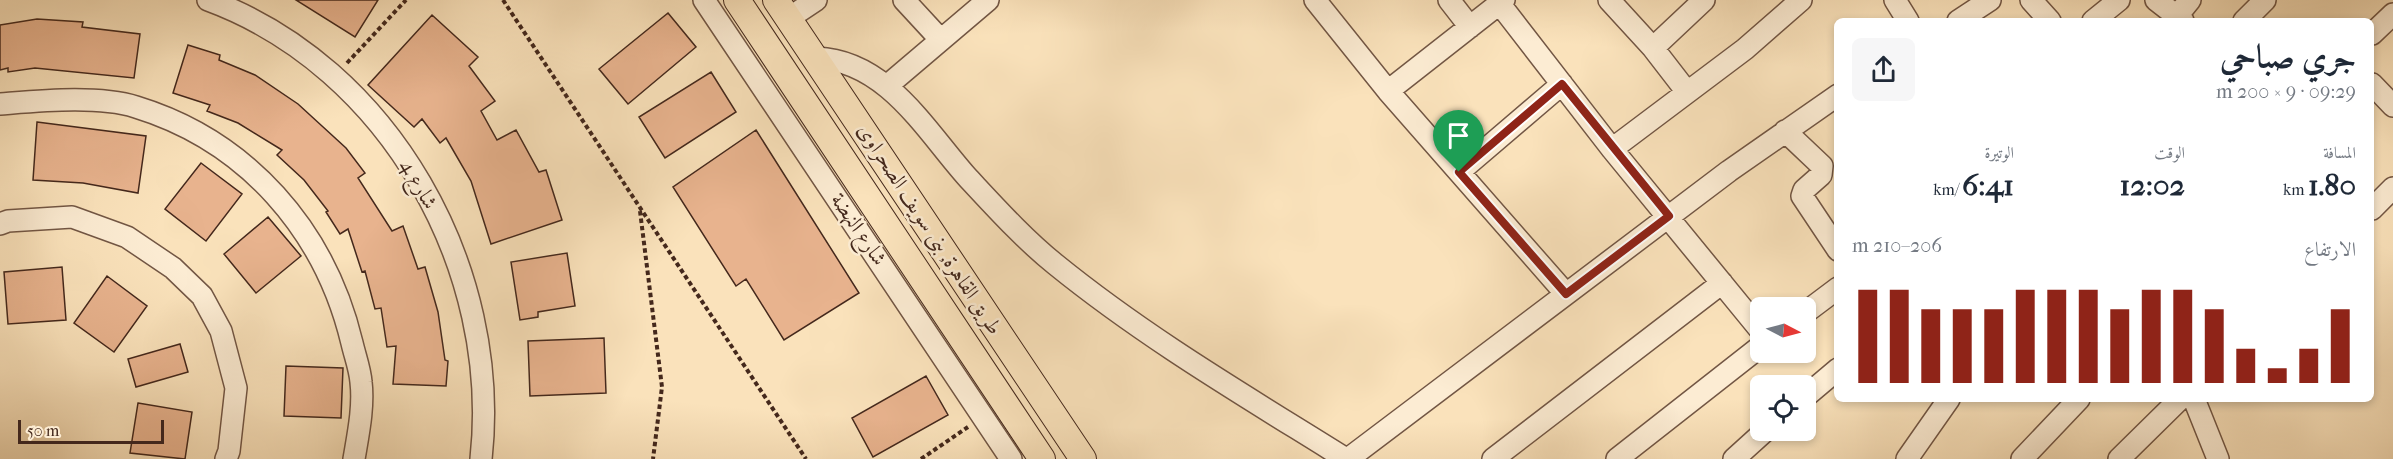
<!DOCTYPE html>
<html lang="ar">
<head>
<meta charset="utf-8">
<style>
  body { margin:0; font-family:"IM FELL French Canon",Amiri,serif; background:#f6f6f7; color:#1f2937; direction:rtl; height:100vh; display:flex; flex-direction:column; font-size:22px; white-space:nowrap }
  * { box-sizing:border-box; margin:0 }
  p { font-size:20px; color:#747a83 }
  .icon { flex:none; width:33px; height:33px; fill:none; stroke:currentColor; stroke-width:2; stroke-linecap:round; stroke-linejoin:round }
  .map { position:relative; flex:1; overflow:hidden; direction:ltr }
  .side { position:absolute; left:1834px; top:18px; width:540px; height:384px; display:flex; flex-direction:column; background:#fff; border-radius:9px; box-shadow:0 3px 9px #0003; direction:rtl }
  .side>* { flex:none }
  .needle { width:39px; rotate:96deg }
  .controls { position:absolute; left:1750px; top:297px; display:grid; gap:12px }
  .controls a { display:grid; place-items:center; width:66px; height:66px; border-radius:9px; background:#fff; box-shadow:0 3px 9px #0003; font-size:30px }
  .scale { position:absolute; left:18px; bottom:15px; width:146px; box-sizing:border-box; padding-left:6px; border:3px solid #44281c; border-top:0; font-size:16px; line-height:21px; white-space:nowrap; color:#44281c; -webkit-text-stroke:4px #fcecd3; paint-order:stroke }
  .pin { position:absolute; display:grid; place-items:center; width:51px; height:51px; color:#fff; margin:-62px -26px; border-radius:50% 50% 50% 0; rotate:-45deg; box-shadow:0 0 6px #0007 }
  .pin .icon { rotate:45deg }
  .round { display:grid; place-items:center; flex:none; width:63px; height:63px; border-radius:9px; background:#f6f6f7 }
  .headline { display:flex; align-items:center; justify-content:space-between; height:102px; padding:0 18px }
  h1 { font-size:33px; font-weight:700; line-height:45px }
  .stats { display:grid; grid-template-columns:repeat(3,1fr); gap:9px; height:102px; padding:6px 18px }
  .stats div { display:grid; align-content:center }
  .stats b { font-size:30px; font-weight:700 }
  .stats small { font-size:16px; font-weight:400 }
  .stats p { font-size:16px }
  .chart { height:168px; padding:12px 18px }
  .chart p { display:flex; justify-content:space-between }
  .chart svg { width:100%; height:108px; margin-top:6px; stroke:#8f2418; stroke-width:6 }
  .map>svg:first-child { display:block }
  .building { fill:#e8b38e; stroke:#44281c; stroke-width:1.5 }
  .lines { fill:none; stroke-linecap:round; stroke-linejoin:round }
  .minor-casing { stroke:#725644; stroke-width:24 }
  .major-casing { stroke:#44281c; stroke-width:28 }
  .path { stroke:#44281c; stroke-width:4; stroke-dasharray:4.5 3; stroke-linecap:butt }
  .minor { stroke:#fcecd3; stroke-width:21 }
  .major { stroke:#fae2bb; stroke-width:26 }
  .route-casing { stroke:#fff; stroke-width:12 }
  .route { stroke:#8f2418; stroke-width:8 }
  .labels { text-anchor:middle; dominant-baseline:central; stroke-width:5; stroke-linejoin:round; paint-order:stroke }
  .street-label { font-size:21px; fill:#44281c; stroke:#fcecd3 }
</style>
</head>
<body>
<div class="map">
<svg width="2393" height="459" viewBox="0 0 2393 459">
  <rect width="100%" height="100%" fill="#fae2bb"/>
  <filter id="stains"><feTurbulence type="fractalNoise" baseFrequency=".00333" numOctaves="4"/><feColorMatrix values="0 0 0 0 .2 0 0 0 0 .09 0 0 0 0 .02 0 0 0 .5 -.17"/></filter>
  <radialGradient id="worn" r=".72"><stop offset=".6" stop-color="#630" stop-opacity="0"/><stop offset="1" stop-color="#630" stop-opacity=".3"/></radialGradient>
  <path class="building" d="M 296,0 L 378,0 L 355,37 Z
    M 668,13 L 696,47 L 628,104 L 599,69 Z
    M 432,15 L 478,57 L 469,66 L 495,101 L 481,111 L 497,140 L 516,130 L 539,172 L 546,170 L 562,220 L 491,244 L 471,181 L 446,138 L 440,143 L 422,119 L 414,127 L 368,85 Z
    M 37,19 L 83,22 L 82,27 L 140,34 L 134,78 L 35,68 L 8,72 L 8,68 L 0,70 L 0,25 Z
    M 188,45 L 220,55 L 219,60 L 255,75 L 298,104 L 346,148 L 365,173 L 358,178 L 392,231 L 403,226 L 418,269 L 425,267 L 438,312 L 445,360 L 448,361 L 446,386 L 393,384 L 396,346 L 387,347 L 381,308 L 375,309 L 365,271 L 362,272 L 348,229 L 340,234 L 326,212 L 328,211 L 304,180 L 277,155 L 282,150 L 238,123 L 207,111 L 210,105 L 173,93 Z
    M 711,72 L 736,112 L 665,158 L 639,117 Z
    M 37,122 L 146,136 L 138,193 L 83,183 L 33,180 Z
    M 756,130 L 859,293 L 784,340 L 746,279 L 736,286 L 673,187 Z
    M 201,163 L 242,194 L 206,241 L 165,209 Z
    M 268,217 L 301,256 L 256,293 L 224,254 Z
    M 567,253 L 575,306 L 538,312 L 538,317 L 520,320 L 511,262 Z
    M 62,267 L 66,320 L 8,324 L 4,272 Z
    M 107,276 L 147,306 L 114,352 L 74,323 Z
    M 604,338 L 606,393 L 530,396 L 528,341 Z
    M 180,344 L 188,372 L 136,387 L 128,359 Z
    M 286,366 L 343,368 L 341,418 L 284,416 Z
    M 926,376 L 948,415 L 873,457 L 852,418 Z
    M 138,403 L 192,412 L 185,459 L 130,453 Z"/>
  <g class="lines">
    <g class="minor-casing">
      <path id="minor" d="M 208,0 C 390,67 502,269 481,459
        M 704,0 L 1011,459
        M 904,0 L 940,39
        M 1315,0 L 1388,91 L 1566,294
        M 1449,0 L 1470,27
        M 1609,0 L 1653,48 L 1687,92
        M 1895,0 L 1908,21
        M 2031,0 L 2050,21
        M 2156,0 L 2183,21
        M 1499,3 L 1612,149 L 1761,331
        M 2177,16 L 2190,0
        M 789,18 L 816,0
        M 1958,21 L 1990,0
        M 2093,21 L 2119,0
        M 2244,21 L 2265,0
        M 2372,34 L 2393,14
        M 1653,48 L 1704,0
        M 817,58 C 887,61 926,131 968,178 C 996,208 1024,239 1055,264 C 1146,338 1247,397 1346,459
        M 2372,84 L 2393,106
        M 888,85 L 988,0
        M 1388,91 L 1504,0
        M 0,104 C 39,101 98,95 136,107 C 247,141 325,230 352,343 C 355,356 360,369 361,382 C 364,407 358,435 354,459
        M 1785,131 L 1822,166 L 1821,175 L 1804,190 L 1802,196 L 1838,250
        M 1612,149 L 1745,49 L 1801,0
        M 1459,172 L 1562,84
        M 2372,209 L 2393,188
        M 0,224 L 8,221 L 72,217 L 127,237 L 173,268 L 202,296 L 221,331 L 236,388 L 229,451 L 226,459
        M 1806,312 L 1838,288
        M 1806,396 L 1838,369
        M 2194,399 L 2218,459
        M 1348,459 L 1729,171 L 1838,95
        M 1493,459 L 1722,283
        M 1617,459 L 1761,346
        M 1734,459 L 1766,430
        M 1907,459 L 1949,399
        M 2022,459 L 2079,399
        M 2119,459 L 2180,399"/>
    </g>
    <g class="major-casing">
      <path id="major" d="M 737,0 L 1042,459
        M 776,0 L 1083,459"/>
    </g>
    <path class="path" d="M 503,0 L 806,459
      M 347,63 L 406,0
      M 640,211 L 662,387 L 653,459
      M 921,459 L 968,427"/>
    <use href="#minor" class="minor"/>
    <use href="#major" class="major"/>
  </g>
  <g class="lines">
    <g class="route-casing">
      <path id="route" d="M 1562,84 L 1669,216 L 1566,294 L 1459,172 Z"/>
    </g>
    <use href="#route" class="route"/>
  </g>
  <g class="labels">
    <g class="street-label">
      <text transform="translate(419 184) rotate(60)">شارع 4</text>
      <text transform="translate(859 229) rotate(56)">شارع النهضة</text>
      <text transform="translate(930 229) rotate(57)">طريق القاهرة, بنى سويف الصحراوى</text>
    </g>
  </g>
  <rect width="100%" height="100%" filter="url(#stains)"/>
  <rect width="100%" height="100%" fill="url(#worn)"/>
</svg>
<div class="controls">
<a><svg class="needle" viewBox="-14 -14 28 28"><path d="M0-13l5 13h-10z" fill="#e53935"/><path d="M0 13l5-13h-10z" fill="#747a83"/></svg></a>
<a><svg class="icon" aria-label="locate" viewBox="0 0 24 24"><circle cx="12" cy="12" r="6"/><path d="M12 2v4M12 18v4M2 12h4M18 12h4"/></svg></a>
</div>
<div class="scale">50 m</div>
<div class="pin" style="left:1459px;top:172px;background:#1e9e55"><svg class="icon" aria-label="arrive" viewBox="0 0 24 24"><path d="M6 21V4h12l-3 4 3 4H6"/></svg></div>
<section class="side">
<div class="headline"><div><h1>جري صباحي</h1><p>09:29 · 9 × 200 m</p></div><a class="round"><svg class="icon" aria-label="share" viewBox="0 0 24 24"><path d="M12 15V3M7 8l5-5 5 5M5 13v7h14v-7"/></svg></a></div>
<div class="stats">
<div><p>المسافة</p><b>1.80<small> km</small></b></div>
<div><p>الوقت</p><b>12:02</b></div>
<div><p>الوتيرة</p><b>6:41<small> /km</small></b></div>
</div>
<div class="chart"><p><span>الارتفاع</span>206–210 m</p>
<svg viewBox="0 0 160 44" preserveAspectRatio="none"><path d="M5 44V6M15 44V6M25 44V14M35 44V14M45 44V14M55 44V6M65 44V6M75 44V6M85 44V14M95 44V6M105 44V6M115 44V14M125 44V30M135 44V38M145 44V30M155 44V14"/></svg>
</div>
</section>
</div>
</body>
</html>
